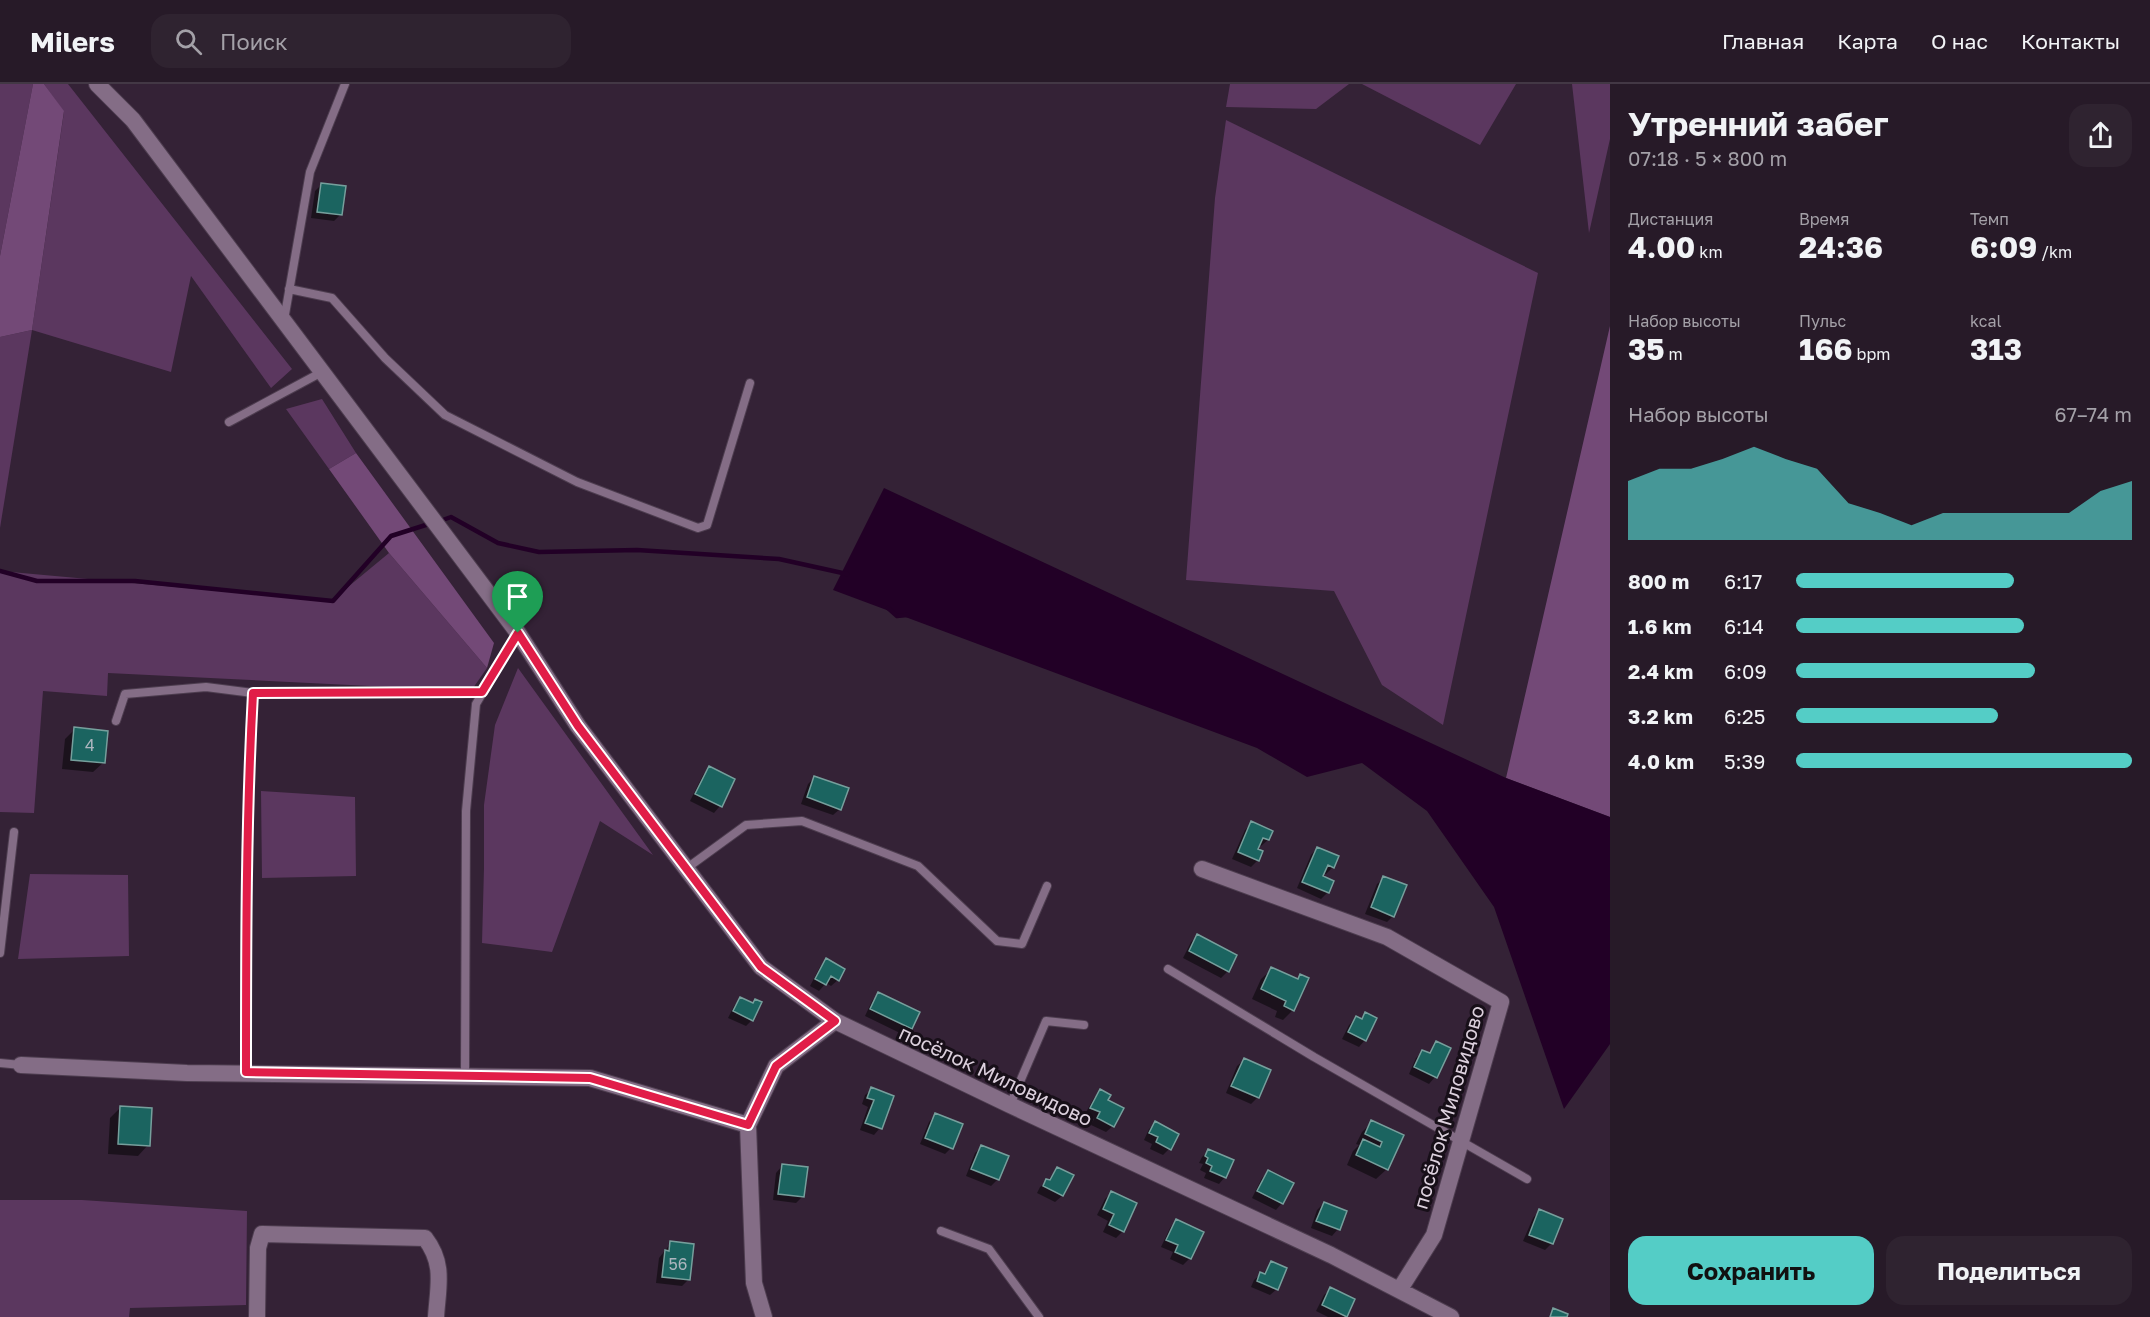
<!DOCTYPE html>
<html lang="ru">
<head>
<meta charset="utf-8">
<style>
  body { margin:0; font-family:"Golos Text",sans-serif; background:#2f2330; color:#f1f3f6; height:100vh; display:flex; flex-direction:column; font-size:22px; white-space:nowrap }
  * { box-sizing:border-box; margin:0 }
  p { font-size:20px; color:#a4a1a8 }
  .icon { flex:none; width:33px; height:33px; fill:none; stroke:currentColor; stroke-width:2; stroke-linecap:round; stroke-linejoin:round }
  .map { position:relative; flex:1; overflow:hidden }
  .sheet { display:flex; flex-direction:column; background:#271a28; width:540px }
  .sheet>* { flex:none }
  .pin { position:absolute; display:grid; place-items:center; width:51px; height:51px; color:#fff; margin:-62px -26px; border-radius:50% 50% 50% 0; rotate:-45deg; box-shadow:0 0 6px #0007 }
  .pin .icon { rotate:45deg }
  .round { display:grid; place-items:center; flex:none; width:63px; height:63px; border-radius:18px; background:#2f2330 }
  .overview { display:flex; align-items:center; justify-content:space-between; height:102px; padding:0 18px }
  h1 { font-size:33px; font-weight:700; line-height:45px }
  .metrics { display:grid; grid-template-columns:repeat(3,1fr); gap:9px; height:102px; padding:6px 18px }
  .metrics div { display:grid; align-content:center }
  .metrics b { font-size:30px; font-weight:700 }
  .metrics small { font-size:16px; font-weight:400 }
  .metrics p { font-size:16px }
  .chart { height:168px; padding:12px 18px }
  .chart p { display:flex; justify-content:space-between }
  .chart svg { width:100%; height:108px; margin-top:6px; fill:#54cdc6; opacity:.7 }
  .button { display:flex; gap:12px; margin-top:auto; padding:12px 18px }
  .button a { flex:1; height:69px; border-radius:18px; background:#54cdc6; color:#111; font-size:24px; font-weight:700; line-height:69px; text-align:center }
  .button a+a { background:#2f2330; color:#f1f3f6 }
  ul { padding:0 18px; list-style:none; font-size:20px }
  li { display:grid; grid-template-columns:96px 72px 1fr; align-items:center; height:45px }
  li i { height:15px; border-radius:8px; background:#54cdc6 }
  header { display:flex; align-items:center; gap:36px; box-sizing:border-box; height:84px; padding:0 30px; background:#271a28; border-bottom:2px solid #433845 }
  header strong { font-size:28px }
  nav { display:flex; gap:33px; margin-inline-start:auto; font-size:21px }
  .search { width:420px; height:54px; background:#2f2330; display:flex; align-items:center; gap:15px; box-sizing:border-box; padding:0 21px; border-radius:18px; color:#a4a1a8; font-size:22px }
  main { display:flex; flex:1; min-height:0 }
  .map>svg:first-child { display:block }
  .green { fill:#5b375f }
  .forest { fill:#734977 }
  .water { fill:#220026 }
  .shadow { fill:#0007 }
  .lines { fill:none; stroke-linecap:round; stroke-linejoin:round }
  .stream { stroke:#220026; stroke-width:4.5 }
  .building { fill:#1b6460; stroke:#769f9c; stroke-width:1.5 }
  .lane-casing { stroke:#4d3d4f; stroke-width:10 }
  .street-casing { stroke:#4d3d4f; stroke-width:18 }
  .lane { stroke:#846d86; stroke-width:8 }
  .street { stroke:#846d86; stroke-width:16 }
  .route-casing { stroke:#fff; stroke-width:12 }
  .route { stroke:#e11d48; stroke-width:8 }
  .labels { text-anchor:middle; dominant-baseline:central; stroke-width:6; stroke-linejoin:round; paint-order:stroke }
  .number-label { font-size:16px; fill:#acb5be }
  .street-label { font-size:20px; fill:#dcd0dd; stroke:#170f18 }
</style>
</head>
<body>
<header>
<strong>Milers</strong>
<div class="search"><svg class="icon" aria-label="search" viewBox="0 0 24 24"><circle cx="10" cy="10" r="6"/><path d="M15 15l6 6"/></svg>Поиск</div>
<nav><a>Главная</a><a>Карта</a><a>О нас</a><a>Контакты</a></nav>
</header>
<main>
<div class="map">
<svg width="1610" height="1233" viewBox="0 0 1610 1233">
  <rect width="100%" height="100%" fill="#342236"/>
  <path class="green" d="M 0,0 L 33,0 L 0,172 Z
    M 44,0 L 68,0 L 292,285 L 271,304 L 191,192 L 171,288 L 32,246 L 0,444 L 0,253 L 32,246 L 64,28 Z
    M 1230,0 L 1349,0 L 1316,25 L 1226,23 Z
    M 1362,0 L 1516,0 L 1480,61 Z
    M 1572,0 L 1610,0 L 1610,55 L 1589,149 Z
    M 1226,36 L 1538,189 L 1443,641 L 1382,601 L 1334,507 L 1186,496 L 1215,114 Z
    M 322,315 L 356,369 L 329,385 L 286,325 Z
    M 389,469 L 487,584 L 471,607 L 108,589 L 107,612 L 43,607 L 34,729 L 0,728 L 0,487 L 331,517 Z
    M 518,584 L 653,771 L 600,737 L 552,868 L 482,859 L 484,784 L 484,721 L 495,641 Z
    M 261,707 L 355,713 L 356,792 L 262,794 Z
    M 30,790 L 128,791 L 129,872 L 18,875 Z
    M 0,1116 L 82,1116 L 247,1127 L 246,1221 L 130,1224 L 129,1233 L 0,1233 Z"/>
  <path class="forest" d="M 33,0 L 44,0 L 64,27 L 32,246 L 0,253 L 0,172 Z
    M 1610,242 L 1610,733 L 1506,694 Z
    M 356,369 L 494,559 L 487,584 L 389,469 L 329,385 Z"/>
  <path class="water" d="M 884,404 L 1506,694 L 1610,733 L 1610,960 L 1564,1025 L 1494,823 L 1427,727 L 1362,679 L 1307,693 L 1257,664 L 833,506 Z"/>
  <path class="shadow" d="M 322,100 L 341,130 L 334,137 L 311,134 L 315,107 Z
    M 75,645 L 104,678 L 93,688 L 62,685 L 65,655 Z
    M 709,684 L 720,722 L 714,729 L 690,717 L 703,691 Z
    M 815,693 L 840,725 L 833,731 L 801,720 L 808,700 Z
    M 1252,739 L 1268,756 L 1261,762 L 1258,761 L 1256,765 L 1261,768 L 1258,776 L 1251,783 L 1232,775 L 1245,746 Z
    M 1317,764 L 1333,783 L 1326,790 L 1323,789 L 1321,793 L 1328,808 L 1321,815 L 1297,804 L 1311,771 Z
    M 1384,794 L 1393,832 L 1387,838 L 1365,830 L 1377,800 Z
    M 1197,852 L 1228,887 L 1221,894 L 1183,874 L 1191,858 Z
    M 826,876 L 838,896 L 831,902 L 826,899 L 819,907 L 810,902 L 820,883 Z
    M 1272,885 L 1296,896 L 1300,891 L 1293,926 L 1283,936 L 1275,933 L 1277,927 L 1252,915 L 1261,895 Z
    M 878,910 L 911,944 L 904,951 L 865,932 L 872,917 Z
    M 740,915 L 752,936 L 746,942 L 728,934 L 734,922 Z
    M 1366,930 L 1365,956 L 1359,963 L 1342,955 L 1349,941 L 1356,934 L 1360,936 Z
    M 1437,959 L 1435,993 L 1429,1000 L 1409,990 L 1416,974 L 1423,967 L 1428,970 Z
    M 1244,976 L 1258,1013 L 1251,1020 L 1226,1009 L 1237,982 Z
    M 872,1005 L 892,1013 L 880,1044 L 874,1051 L 860,1046 L 868,1023 L 862,1020 L 865,1011 Z
    M 1100,1007 L 1106,1017 L 1113,1042 L 1106,1048 L 1091,1041 L 1094,1035 L 1085,1030 L 1094,1014 Z
    M 120,1024 L 148,1061 L 138,1072 L 108,1070 L 110,1034 Z
    M 935,1031 L 951,1064 L 945,1070 L 920,1060 L 929,1038 Z
    M 1372,1038 L 1402,1052 L 1387,1085 L 1376,1095 L 1347,1081 L 1353,1067 L 1359,1061 L 1356,1060 L 1362,1048 Z
    M 1156,1039 L 1169,1065 L 1163,1071 L 1150,1065 L 1152,1060 L 1144,1056 L 1149,1045 Z
    M 981,1063 L 998,1095 L 991,1102 L 966,1092 L 975,1069 Z
    M 1208,1067 L 1225,1093 L 1219,1100 L 1204,1094 L 1206,1089 L 1200,1086 L 1203,1080 L 1199,1079 L 1202,1073 Z
    M 782,1082 L 803,1112 L 796,1119 L 773,1116 L 776,1089 Z
    M 1057,1084 L 1072,1091 L 1062,1112 L 1055,1118 L 1037,1109 L 1040,1103 L 1048,1097 Z
    M 1268,1088 L 1282,1119 L 1276,1126 L 1252,1114 L 1262,1094 Z
    M 1111,1109 L 1123,1147 L 1116,1154 L 1103,1148 L 1108,1137 L 1097,1131 L 1105,1115 Z
    M 1324,1119 L 1338,1145 L 1332,1152 L 1311,1144 L 1317,1126 Z
    M 1539,1127 L 1552,1159 L 1545,1166 L 1523,1157 L 1533,1134 Z
    M 1176,1137 L 1190,1174 L 1183,1181 L 1170,1175 L 1173,1168 L 1161,1163 L 1170,1144 Z
    M 671,1159 L 688,1196 L 682,1202 L 656,1199 L 659,1174 Z
    M 1271,1179 L 1277,1205 L 1270,1211 L 1251,1203 L 1254,1196 L 1261,1190 L 1262,1191 Z
    M 1331,1205 L 1345,1232 L 1344,1233 L 1328,1233 L 1316,1227 L 1324,1211 Z"/>
  <g class="lines">
    <path class="stream" d="M 440,437 L 451,433 L 498,459 L 539,468 L 637,466 L 779,475 L 847,490
      M 0,487 L 37,497 L 135,497 L 333,517 L 391,452 L 432,439
      M 888,524 L 897,532 L 907,531"/>
  </g>
  <path class="building" d="M 321,99 L 346,102 L 342,131 L 317,128 Z
    M 74,643 L 108,647 L 105,679 L 71,676 Z
    M 709,682 L 735,695 L 722,723 L 695,710 Z
    M 814,692 L 849,704 L 841,726 L 807,713 Z
    M 1251,737 L 1273,747 L 1269,756 L 1263,754 L 1258,765 L 1263,767 L 1259,777 L 1238,768 Z
    M 1317,763 L 1339,772 L 1334,784 L 1328,781 L 1323,792 L 1334,797 L 1329,809 L 1302,798 Z
    M 1383,792 L 1407,801 L 1394,833 L 1371,823 Z
    M 1197,850 L 1237,871 L 1229,888 L 1189,867 Z
    M 826,874 L 845,885 L 839,897 L 831,892 L 826,901 L 815,895 Z
    M 1271,883 L 1298,895 L 1300,890 L 1309,894 L 1294,927 L 1284,922 L 1286,917 L 1261,905 Z
    M 878,908 L 920,928 L 912,945 L 870,925 Z
    M 740,913 L 753,919 L 755,915 L 762,918 L 753,937 L 733,927 Z
    M 1365,928 L 1377,934 L 1366,957 L 1348,948 L 1356,932 L 1362,935 Z
    M 1436,957 L 1451,964 L 1437,994 L 1414,983 L 1422,966 L 1430,969 Z
    M 1244,974 L 1271,986 L 1259,1014 L 1231,1002 Z
    M 871,1003 L 894,1012 L 882,1045 L 865,1039 L 874,1016 L 867,1014 Z
    M 1100,1005 L 1111,1011 L 1108,1016 L 1124,1024 L 1114,1043 L 1097,1034 L 1100,1028 L 1090,1024 Z
    M 120,1022 L 152,1024 L 150,1062 L 118,1060 Z
    M 935,1029 L 963,1040 L 953,1065 L 925,1054 Z
    M 1371,1036 L 1404,1051 L 1388,1086 L 1356,1071 L 1363,1055 L 1380,1063 L 1382,1058 L 1365,1050 Z
    M 1155,1037 L 1179,1050 L 1171,1066 L 1156,1058 L 1158,1053 L 1149,1049 Z
    M 981,1061 L 1009,1072 L 999,1096 L 971,1085 Z
    M 1208,1065 L 1234,1076 L 1226,1094 L 1210,1087 L 1212,1082 L 1206,1079 L 1208,1074 L 1205,1072 Z
    M 782,1080 L 808,1083 L 804,1113 L 778,1110 Z
    M 1057,1083 L 1074,1091 L 1063,1112 L 1043,1102 L 1046,1095 L 1050,1096 Z
    M 1268,1086 L 1294,1099 L 1283,1120 L 1257,1107 Z
    M 1111,1107 L 1137,1119 L 1124,1148 L 1109,1141 L 1114,1130 L 1103,1125 Z
    M 1324,1118 L 1347,1127 L 1340,1146 L 1316,1137 Z
    M 1539,1125 L 1563,1135 L 1553,1160 L 1529,1151 Z
    M 1176,1135 L 1204,1148 L 1191,1175 L 1175,1168 L 1178,1161 L 1166,1156 Z
    M 670,1157 L 694,1160 L 690,1196 L 662,1193 L 665,1166 L 669,1167 Z
    M 1271,1177 L 1287,1184 L 1278,1206 L 1257,1197 L 1260,1188 L 1265,1190 Z
    M 1330,1203 L 1355,1215 L 1347,1233 L 1322,1221 Z
    M 1553,1224 L 1568,1230 L 1567,1233 L 1550,1233 Z"/>
  <g class="lines">
    <g class="lane-casing">
      <path id="lane" d="M 289,205 L 332,214 L 385,274 L 445,331 L 577,398 L 698,444 L 707,441 L 750,299
        M 284,236 L 310,88 L 345,0
        M 229,338 L 322,288
        M 116,637 L 125,610 L 206,603 L 253,609
        M 687,784 L 746,741 L 802,737 L 918,782 L 997,857 L 1022,860 L 1047,802
        M 0,869 L 14,748
        M 1168,885 L 1314,973 L 1527,1095
        M 0,979 L 21,981
        M 246,989 C 246,862 246,736 253,609 L 482,608
        M 465,992 L 466,727 L 476,620 L 518,549
        M 1010,1021 L 1046,937 L 1084,941
        M 941,1147 L 989,1165 L 1039,1233"/>
    </g>
    <g class="street-casing">
      <path id="street" d="M 97,0 L 133,36 L 518,549 L 578,642 L 761,883 L 835,937 L 1010,1021 L 1331,1171 L 1451,1233
        M 1202,785 L 1387,853 L 1501,918 L 1434,1151 L 1400,1205
        M 21,981 L 187,989 L 590,994 L 748,1041
        M 257,1233 L 258,1164 L 262,1150 L 425,1154 C 445,1180 438,1202 436,1233
        M 764,1233 L 754,1199 L 748,1041 L 776,982 L 835,937"/>
    </g>
    <use href="#lane" class="lane"/>
    <use href="#street" class="street"/>
  </g>
  <g class="lines">
    <g class="route-casing">
      <path id="route" d="M 518,549 L 578,642 L 761,883 L 835,937 L 776,982 L 748,1041 L 590,994 L 246,988 C 246,862 246,736 253,609 L 482,608 Z"/>
    </g>
    <use href="#route" class="route"/>
  </g>
  <g class="labels">
    <g class="number-label">
      <text x="90" y="661">4</text>
      <text x="678" y="1180">56</text>
    </g>
    <g class="street-label">
      <text transform="translate(996 991) rotate(25)">посёлок Миловидово</text>
      <text transform="translate(1448 1023) rotate(-74)">посёлок Миловидово</text>
    </g>
  </g>
</svg>
<div class="pin" style="left:518px;top:549px;background:#1e9e55"><svg class="icon" aria-label="arrive" viewBox="0 0 24 24"><path d="M6 21V4h12l-3 4 3 4H6"/></svg></div>
</div>
<section class="sheet">
<div class="overview"><div><h1>Утренний забег</h1><p>07:18 · 5 × 800 m</p></div><a class="round"><svg class="icon" aria-label="share" viewBox="0 0 24 24"><path d="M12 15V3M7 8l5-5 5 5M5 13v7h14v-7"/></svg></a></div>
<div class="metrics">
<div><p>Дистанция</p><b>4.00<small> km</small></b></div>
<div><p>Время</p><b>24:36</b></div>
<div><p>Темп</p><b>6:09<small> /km</small></b></div>
</div>
<div class="metrics">
<div><p>Набор высоты</p><b>35<small> m</small></b></div>
<div><p>Пульс</p><b>166<small> bpm</small></b></div>
<div><p>kcal</p><b>313</b></div>
</div>
<div class="chart"><p><span>Набор высоты</span>67–74 m</p>
<svg viewBox="0 0 160 44" preserveAspectRatio="none"><path d="M0 44V20L10 15L20 15L30 11L40 6L50 11L60 15L70 29L80 33L90 38L100 33L110 33L120 33L130 33L140 33L150 24L160 20V44z"/></svg>
</div>
<ul>
<li><b>800 m</b>6:17<i style="width:65%"></i></li>
<li><b>1.6 km</b>6:14<i style="width:68%"></i></li>
<li><b>2.4 km</b>6:09<i style="width:71%"></i></li>
<li><b>3.2 km</b>6:25<i style="width:60%"></i></li>
<li><b>4.0 km</b>5:39<i style="width:100%"></i></li>
</ul>
<div class="button"><a>Сохранить</a><a>Поделиться</a></div>
</section>
</main>
</body>
</html>
